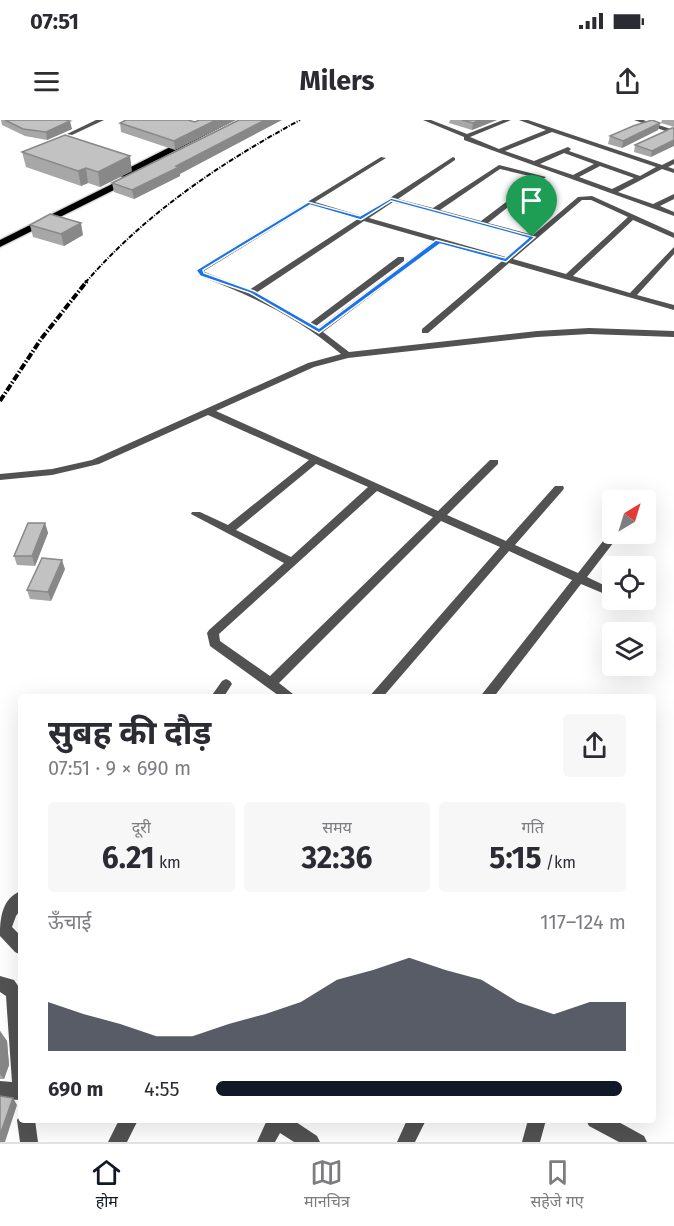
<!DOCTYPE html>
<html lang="hi">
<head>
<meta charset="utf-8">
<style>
  body { margin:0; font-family:"Fira Sans","Noto Sans Devanagari",sans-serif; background:#f7f7f7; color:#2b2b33; height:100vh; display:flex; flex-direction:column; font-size:22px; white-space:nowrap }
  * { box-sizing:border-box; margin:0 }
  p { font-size:20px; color:#7c7c81 }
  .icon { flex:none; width:33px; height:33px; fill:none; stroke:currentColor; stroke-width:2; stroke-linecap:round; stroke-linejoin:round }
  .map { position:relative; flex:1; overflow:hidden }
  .drawer { position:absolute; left:18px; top:574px; width:638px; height:429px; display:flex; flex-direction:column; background:#fff; border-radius:6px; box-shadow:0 6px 24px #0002 }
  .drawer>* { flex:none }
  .needle { width:39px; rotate:38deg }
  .tools { position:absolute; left:602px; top:370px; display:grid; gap:12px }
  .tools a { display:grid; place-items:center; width:54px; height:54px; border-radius:6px; background:#fff; box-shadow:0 6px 24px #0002; font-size:30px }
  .pin { position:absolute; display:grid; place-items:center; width:51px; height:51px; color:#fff; margin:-62px -26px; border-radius:50% 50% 50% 0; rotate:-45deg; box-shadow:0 0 6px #0007 }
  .pin .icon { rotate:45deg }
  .round { display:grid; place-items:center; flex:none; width:63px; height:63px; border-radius:6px; background:#f7f7f7 }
  .summary { display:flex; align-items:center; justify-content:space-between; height:102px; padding:0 30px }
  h1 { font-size:33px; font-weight:700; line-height:45px }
  .metrics { display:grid; grid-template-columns:repeat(3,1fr); gap:9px; height:102px; padding:6px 30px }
  .metrics div { display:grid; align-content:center; border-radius:6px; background:#f7f7f7; text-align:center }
  .metrics b { font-size:30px; font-weight:700 }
  .metrics small { font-size:16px; font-weight:400 }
  .metrics p { font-size:16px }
  .chart { height:168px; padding:12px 30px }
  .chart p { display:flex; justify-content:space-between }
  .chart svg { width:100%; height:108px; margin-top:6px; fill:#111827; opacity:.7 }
  ul { padding:0 30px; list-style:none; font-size:20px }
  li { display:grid; grid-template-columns:96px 72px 1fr; align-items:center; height:45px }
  li i { height:15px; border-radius:8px; background:#111827 }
  .status { display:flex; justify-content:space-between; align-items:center; height:42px; padding:0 30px; background:#fff; direction:ltr }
  .status svg { height:16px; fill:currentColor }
  header { display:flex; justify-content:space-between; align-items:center; height:78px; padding:0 30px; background:#fff; font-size:27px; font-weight:700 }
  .tabs { display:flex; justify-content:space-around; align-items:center; height:84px; border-top:2px solid #e1e1e2; background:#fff; font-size:16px; color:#7c7c81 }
  .tabs a { display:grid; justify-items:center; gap:3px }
  .tabs .current { color:#111827 }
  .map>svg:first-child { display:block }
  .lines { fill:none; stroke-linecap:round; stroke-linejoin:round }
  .highway-casing { stroke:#dbdbdb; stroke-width:3 }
  .street { fill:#525252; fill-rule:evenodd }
  .highway { fill:#000; fill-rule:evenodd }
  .rail-far1 { stroke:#000; stroke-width:2; stroke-dasharray:5 1.5 1 1.5; stroke-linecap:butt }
  .rail { stroke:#000; stroke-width:4; stroke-dasharray:7 2 1.5 2; stroke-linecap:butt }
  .wall { fill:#a7a7a7 }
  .shaded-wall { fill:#888 }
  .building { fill:#c2c2c2; stroke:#888; stroke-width:1.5 }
  .route { fill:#1a73e8; stroke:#fff; stroke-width:1.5; fill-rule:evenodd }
</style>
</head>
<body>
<div class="status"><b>07:51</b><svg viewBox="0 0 49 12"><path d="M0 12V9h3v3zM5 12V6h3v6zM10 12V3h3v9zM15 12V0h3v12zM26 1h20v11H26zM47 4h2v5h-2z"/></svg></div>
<header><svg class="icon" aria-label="menu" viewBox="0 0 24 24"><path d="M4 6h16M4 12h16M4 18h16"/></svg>Milers<svg class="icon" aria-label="share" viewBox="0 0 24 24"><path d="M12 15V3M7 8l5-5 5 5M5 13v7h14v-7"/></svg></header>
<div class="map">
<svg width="674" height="1022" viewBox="0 0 674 1022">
  <rect width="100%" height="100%" fill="#fff"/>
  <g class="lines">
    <g class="highway-casing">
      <path id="highway" d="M 223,0 L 235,0 L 124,57 L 115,55 Z
        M 136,52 L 140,53 L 140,57 L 0,127 L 0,120 Z"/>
    </g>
    <path class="street" d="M 96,0 L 104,0 L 72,15 L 67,14 Z
      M 423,0 L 431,0 L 467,14 L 503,0 L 511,0 L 470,17 L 499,29 L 546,10 L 519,0 L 528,0 L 662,45 L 674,39 L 674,44 L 668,47 L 674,49 L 674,53 L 662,49 L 618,72 L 653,84 L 674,74 L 674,79 L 660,86 L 674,92 L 674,96 L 464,20 L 464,17 ZM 552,12 L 656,47 L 640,56 L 569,31 L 571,29 L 568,27 L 534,41 L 505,31 ZM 564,33 L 594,44 L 573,55 L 540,44 ZM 600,46 L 634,58 L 612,69 L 579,57 Z
      M 634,0 L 643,0 L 674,10 L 674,14 Z
      M 381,37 L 386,38 L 315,82 L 362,96 L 453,37 L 455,38 L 455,40 L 398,79 L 433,88 L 499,45 L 546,57 L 488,103 L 533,115 L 578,77 L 592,76 L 674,113 L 674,118 L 633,100 L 573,156 L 630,173 L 674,127 L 674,134 L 637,175 L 674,185 L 674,190 L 509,143 L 428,213 L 422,213 L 422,209 L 502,141 L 441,123 L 323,212 L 349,232 L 537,211 L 589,208 L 674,211 L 674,217 L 589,214 L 537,217 L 348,238 L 314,247 L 216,291 L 438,391 L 490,340 L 498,340 L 498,344 L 447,395 L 506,421 L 555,366 L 563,366 L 564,368 L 563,370 L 515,425 L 578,453 L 611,411 L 612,414 L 620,414 L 587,457 L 612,469 L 612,477 L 581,464 L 493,578 L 479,578 L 572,460 L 509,431 L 382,578 L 368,578 L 500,427 L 441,401 L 279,563 L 298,578 L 282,578 L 210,526 L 207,513 L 209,510 L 284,443 L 191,394 L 192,392 L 200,392 L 228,405 L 309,340 L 208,295 L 99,344 L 52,355 L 0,360 L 0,354 L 52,349 L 92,340 L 308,243 L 341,234 C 299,198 251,175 199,156 L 196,150 ZM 500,49 L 538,58 L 481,101 L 440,90 ZM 582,80 L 591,80 L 628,97 L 566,154 L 513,139 ZM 393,82 L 529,118 L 506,137 L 369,98 ZM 311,85 L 358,99 L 249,170 L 205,152 L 204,151 ZM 364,101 L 434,121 L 318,208 L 316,206 L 404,141 L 404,137 L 398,137 L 310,203 L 256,173 ZM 316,344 L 368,367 L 291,437 L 236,410 ZM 377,371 L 433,397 L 270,556 L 220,521 L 219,514 Z
      M 226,559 L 230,561 L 232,564 L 223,578 L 210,578 L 222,561 Z
      M 21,771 L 21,789 L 16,796 L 12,807 L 21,816 L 21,835 L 15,832 L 0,816 C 0,798 2,778 21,771 Z
      M 0,856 L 14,860 L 21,870 L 21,980 L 0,979 L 0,961 L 12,962 L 6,876 L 0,872 Z
      M 21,993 L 21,1000 L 35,1000 L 38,1022 L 20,1022 L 17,1000 Z
      M 119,1000 L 138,1000 L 127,1022 L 108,1022 Z
      M 267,1000 L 293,1000 L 317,1016 L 320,1022 L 294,1022 L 280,1013 L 275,1022 L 257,1022 Z
      M 407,1000 L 426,1000 L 415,1022 L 397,1022 Z
      M 528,1000 L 546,1000 L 540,1022 L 522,1022 Z
      M 586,1000 L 615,1000 L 644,1016 L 647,1022 L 619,1022 L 589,1006 Z"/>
    <use href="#highway" class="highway"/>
    <path class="rail-far1" d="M 85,163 C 146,93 219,44 300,0"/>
    <path class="rail" d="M 0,281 L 41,219 L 87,161"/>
  </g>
  <path class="wall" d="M 1,0 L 65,0 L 72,9 L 47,20 L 25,16 L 2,5 Z
    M 199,0 L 235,0 L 175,30 L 121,12 L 120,3 L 195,2 Z
    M 450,0 L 497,0 L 472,10 L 449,3 Z
    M 662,0 L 674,0 L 674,7 L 661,3 Z
    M 660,3 L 658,10 L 622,28 L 608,24 L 610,16 Z
    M 674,8 L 651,37 L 634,32 L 635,25 Z
    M 22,32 L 132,51 L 100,67 L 88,63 L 81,66 L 26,47 Z
    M 180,54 L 180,56 L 134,79 L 114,72 L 112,63 Z
    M 30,105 L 83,115 L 64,126 L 33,117 Z
    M 45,403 L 48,413 L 35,446 L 17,445 L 14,436 Z
    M 65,449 L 51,481 L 30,479 L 27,470 Z
    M 0,911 L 7,921 L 9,945 L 4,959 L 0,959 Z"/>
  <path class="shaded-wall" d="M 216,0 L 235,0 L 175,30 L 174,21 Z
    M 265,0 L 282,0 L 180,54 L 180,56 L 134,79 L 132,70 L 176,46 Z
    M 480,0 L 497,0 L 472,10 L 473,3 Z
    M 70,1 L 72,9 L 47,20 L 46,12 Z
    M 660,3 L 658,10 L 622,28 L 623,21 Z
    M 674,20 L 674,26 L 651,37 L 652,31 Z
    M 130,36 L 132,51 L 100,67 L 98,52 Z
    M 86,48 L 88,63 L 81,66 L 78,51 Z
    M 81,103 L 83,115 L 64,126 L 61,114 Z
    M 45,403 L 48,413 L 35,446 L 32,436 Z
    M 62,440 L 65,449 L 51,481 L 48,472 Z
    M 0,911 L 7,921 L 9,945 L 4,959 L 0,954 Z
    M 13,978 L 17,985 L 5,1022 L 0,1022 L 0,1015 Z"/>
  <path class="building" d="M 5,0 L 65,0 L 70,1 L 46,12 L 23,9 Z
    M 126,0 L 188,0 L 195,2 L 199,0 L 216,0 L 174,21 L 120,3 Z
    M 239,0 L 265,0 L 176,46 L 179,47 L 132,70 L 112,63 Z
    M 462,0 L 480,0 L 473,3 Z
    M 652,0 L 660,3 L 623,21 L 610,16 L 633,6 Z
    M 672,8 L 674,8 L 674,20 L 652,31 L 635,25 Z
    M 65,15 L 130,36 L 98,52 L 86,48 L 78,51 L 22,32 Z
    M 50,94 L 81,103 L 61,114 L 30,105 Z
    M 28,403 L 45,403 L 32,436 L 14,436 Z
    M 42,438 L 62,440 L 48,472 L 27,470 Z
    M 0,914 L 1,935 L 0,939 Z
    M 0,976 L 13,978 L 0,1015 Z"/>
  <path class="route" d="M 391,78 L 535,117 L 506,142 L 440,124 L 319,213 L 250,173 L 200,156 L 196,150 L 308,82 L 360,96 ZM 391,81 L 528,118 L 505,138 L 436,120 L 319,208 L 254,171 L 204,153 L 203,150 L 310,85 L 361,100 Z"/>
</svg>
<div class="tools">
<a><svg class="needle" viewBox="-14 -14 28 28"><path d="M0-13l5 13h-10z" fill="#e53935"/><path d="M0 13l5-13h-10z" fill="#7c7c81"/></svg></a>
<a><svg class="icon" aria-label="locate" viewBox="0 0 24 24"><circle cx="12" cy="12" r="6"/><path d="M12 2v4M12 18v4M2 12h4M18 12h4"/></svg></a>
<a><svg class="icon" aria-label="layers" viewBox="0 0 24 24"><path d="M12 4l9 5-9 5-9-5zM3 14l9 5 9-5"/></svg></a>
</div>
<div class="pin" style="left:532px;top:117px;background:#1e9e55"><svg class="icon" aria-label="arrive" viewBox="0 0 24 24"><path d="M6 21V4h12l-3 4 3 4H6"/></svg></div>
<section class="drawer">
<div class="summary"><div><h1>सुबह की दौड़</h1><p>07:51 · 9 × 690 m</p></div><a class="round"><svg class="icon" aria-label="share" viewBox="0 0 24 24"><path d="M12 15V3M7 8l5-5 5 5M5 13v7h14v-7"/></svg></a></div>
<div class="metrics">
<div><p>दूरी</p><b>6.21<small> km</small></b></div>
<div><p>समय</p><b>32:36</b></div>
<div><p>गति</p><b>5:15<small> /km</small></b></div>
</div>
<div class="chart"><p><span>ऊँचाई</span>117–124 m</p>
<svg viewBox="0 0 160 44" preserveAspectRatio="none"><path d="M0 44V24L10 29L20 33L30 38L40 38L50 33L60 29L70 24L80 15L90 11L100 6L110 11L120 15L130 24L140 29L150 24L160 24V44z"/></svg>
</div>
<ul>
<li><b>690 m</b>4:55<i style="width:99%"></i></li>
</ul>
</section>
</div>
<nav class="tabs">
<a class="current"><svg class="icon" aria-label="home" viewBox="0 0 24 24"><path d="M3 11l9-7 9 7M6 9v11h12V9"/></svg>होम</a>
<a><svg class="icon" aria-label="map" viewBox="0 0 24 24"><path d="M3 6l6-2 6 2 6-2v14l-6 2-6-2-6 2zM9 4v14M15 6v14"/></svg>मानचित्र</a>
<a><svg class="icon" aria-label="saved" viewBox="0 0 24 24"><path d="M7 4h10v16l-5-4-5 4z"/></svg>सहेजे गए</a>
</nav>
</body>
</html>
